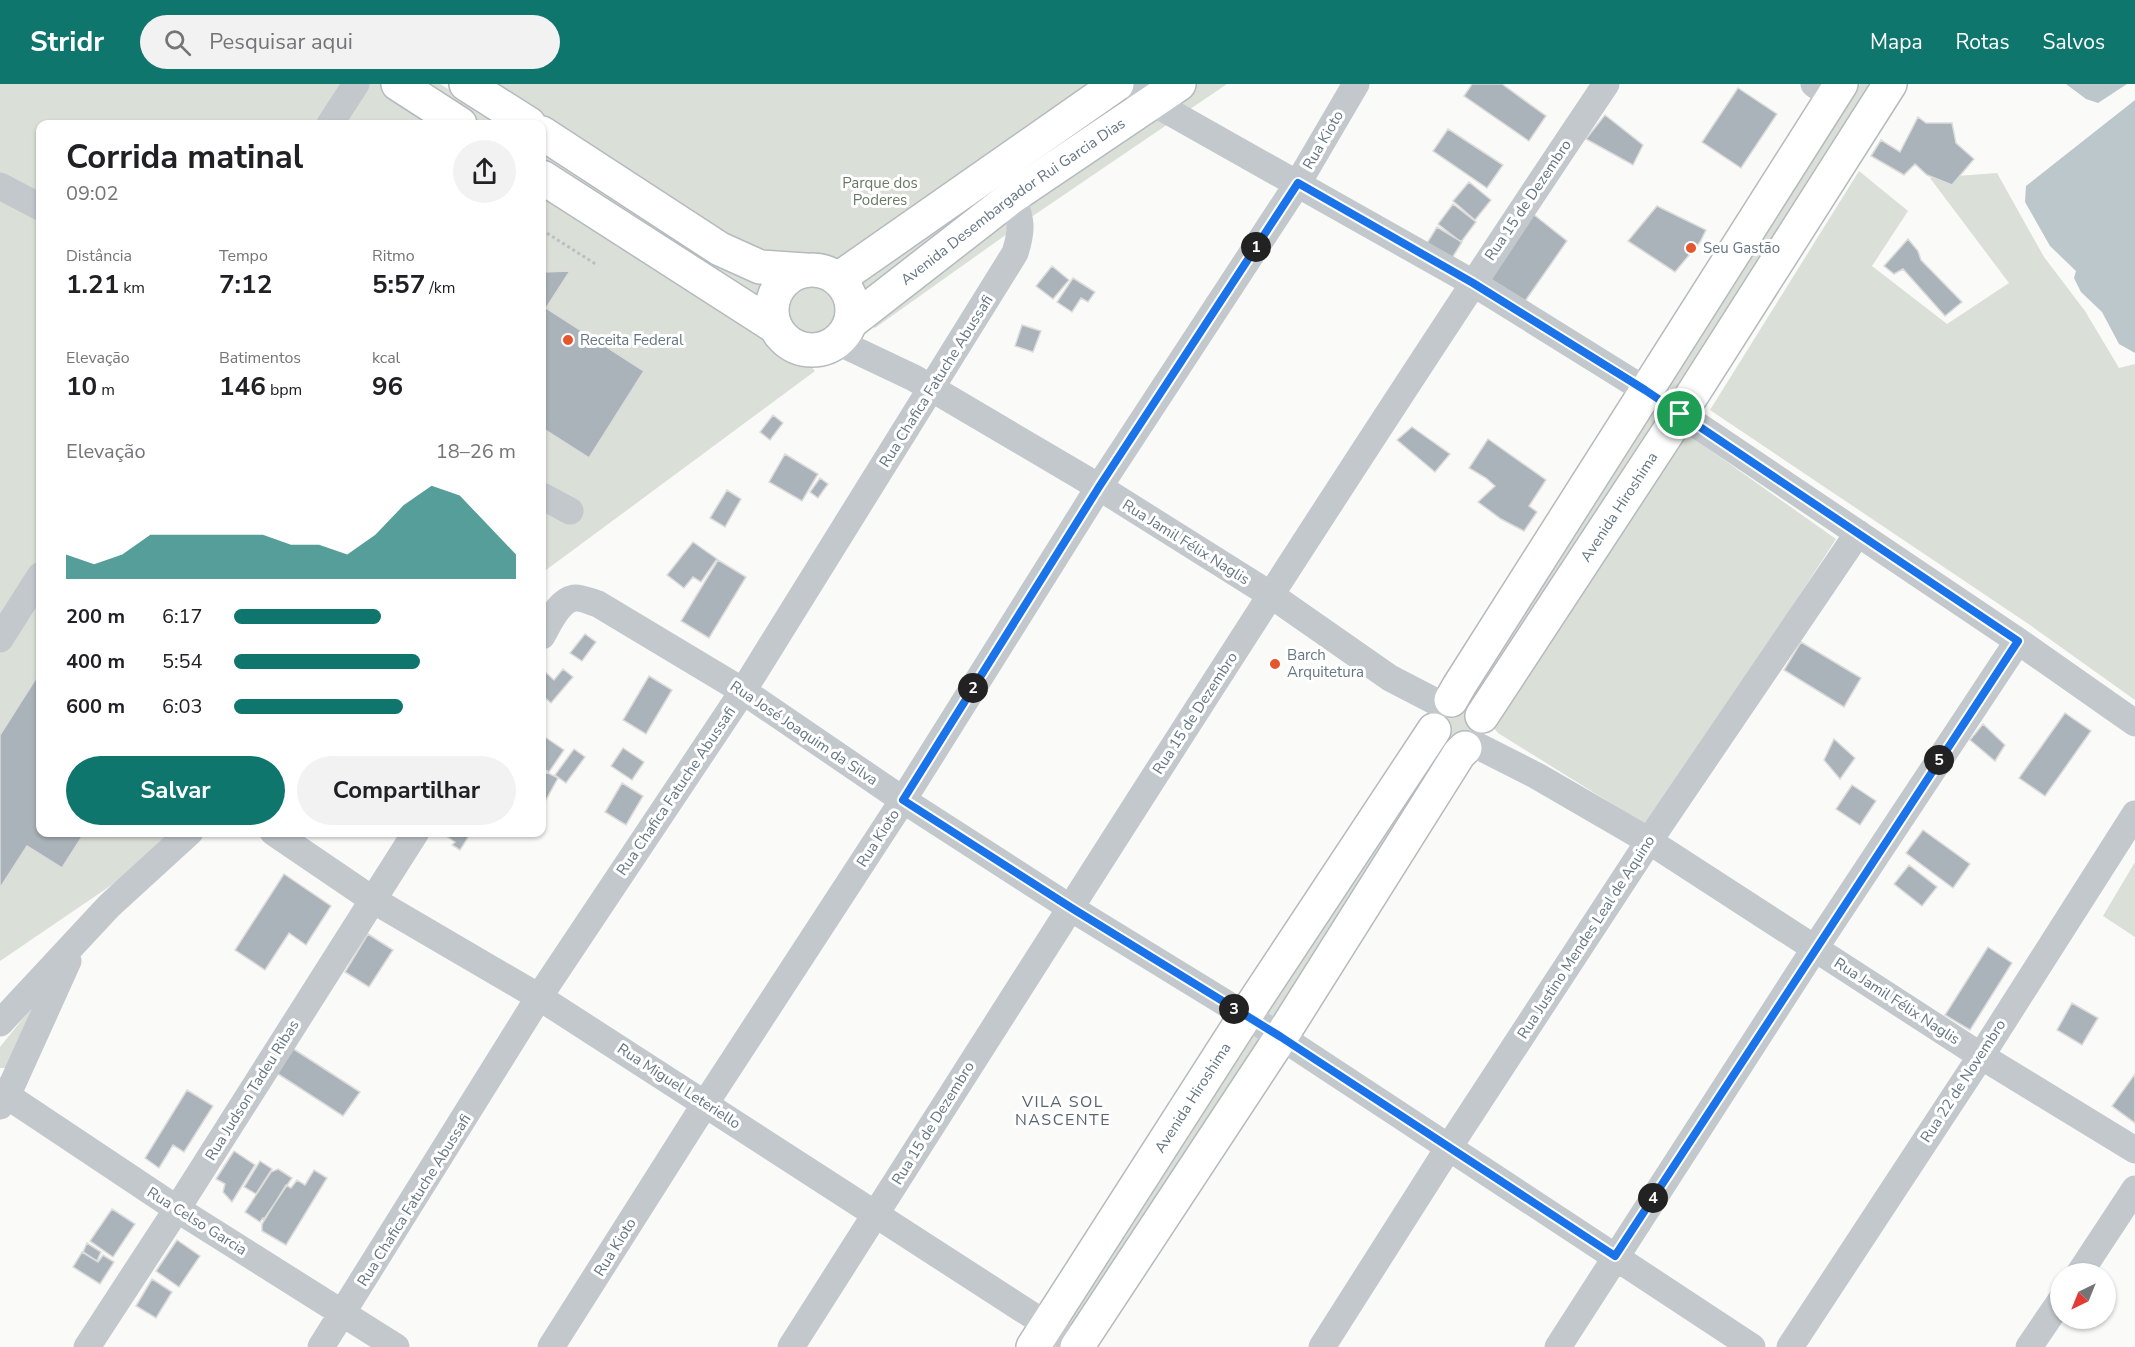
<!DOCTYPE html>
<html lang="pt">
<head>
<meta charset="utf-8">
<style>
  body { margin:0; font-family:"Nunito Sans",sans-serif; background:#f2f2f2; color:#202124; height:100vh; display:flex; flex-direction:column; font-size:22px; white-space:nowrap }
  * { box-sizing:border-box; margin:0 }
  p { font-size:20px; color:#757577 }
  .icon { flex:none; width:33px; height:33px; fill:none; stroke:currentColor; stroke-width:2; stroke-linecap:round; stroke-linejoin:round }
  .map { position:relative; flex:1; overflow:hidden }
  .sheet { position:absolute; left:36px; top:36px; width:510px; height:717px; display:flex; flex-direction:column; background:#fff; border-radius:12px; box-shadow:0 2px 4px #0004 }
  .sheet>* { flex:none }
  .needle { width:39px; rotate:223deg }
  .fabs { position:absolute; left:2050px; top:1179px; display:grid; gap:12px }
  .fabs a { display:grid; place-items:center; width:66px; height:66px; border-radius:50%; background:#fff; box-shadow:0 2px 4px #0004; font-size:30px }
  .pin { position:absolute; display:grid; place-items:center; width:51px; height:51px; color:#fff; margin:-26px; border:3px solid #fff; border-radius:50%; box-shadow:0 2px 6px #0007 }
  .km { position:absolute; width:30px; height:30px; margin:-15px; border-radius:50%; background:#222; color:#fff; font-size:16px; line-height:30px; text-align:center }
  .round { display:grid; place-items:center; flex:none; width:63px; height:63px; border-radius:32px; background:#f2f2f2 }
  .headline { display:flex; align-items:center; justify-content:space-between; height:102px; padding:0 30px }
  h1 { font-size:33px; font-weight:700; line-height:45px }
  .metrics { display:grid; grid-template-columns:repeat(3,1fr); gap:9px; height:102px; padding:6px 30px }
  .metrics div { display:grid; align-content:center }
  .metrics b { font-size:26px; font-weight:700 }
  .metrics small { font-size:16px; font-weight:400 }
  .metrics p { font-size:16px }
  .chart { height:168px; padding:12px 30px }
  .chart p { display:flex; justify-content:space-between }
  .chart svg { width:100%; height:108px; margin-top:6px; fill:#0f766e; opacity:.7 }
  .cta { display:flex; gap:12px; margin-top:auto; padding:12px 30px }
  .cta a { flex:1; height:69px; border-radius:36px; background:#0f766e; color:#fff; font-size:24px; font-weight:700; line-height:69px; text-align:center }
  .cta a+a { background:#f2f2f2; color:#202124 }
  ul { padding:0 30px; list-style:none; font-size:20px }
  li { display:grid; grid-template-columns:96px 72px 1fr; align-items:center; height:45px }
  li i { height:15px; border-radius:8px; background:#0f766e }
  header { display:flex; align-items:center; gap:36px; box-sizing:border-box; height:84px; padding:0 30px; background:#0f766e; color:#fff }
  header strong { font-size:28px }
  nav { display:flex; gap:33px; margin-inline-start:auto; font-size:21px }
  .search { width:420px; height:54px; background:#f2f2f2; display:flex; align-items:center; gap:15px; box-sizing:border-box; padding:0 21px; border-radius:33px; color:#757577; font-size:22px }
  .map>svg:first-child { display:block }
  .green { fill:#dadfd7 }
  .water { fill:#bbc7cb }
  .building { fill:#aab3b9; stroke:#dcdcda; stroke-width:1.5 }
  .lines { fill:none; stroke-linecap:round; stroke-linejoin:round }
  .major-casing { stroke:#b5babe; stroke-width:36 }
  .path { stroke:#bbbfc2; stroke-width:3; stroke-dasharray:3 3; stroke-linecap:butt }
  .minor { stroke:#c3c8cc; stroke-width:27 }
  .major { stroke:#fff; stroke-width:33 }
  .route-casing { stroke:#fff; stroke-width:12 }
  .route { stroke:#1a73e8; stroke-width:8 }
  .poi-dot { fill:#e4572e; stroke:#fff; stroke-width:2 }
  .labels { text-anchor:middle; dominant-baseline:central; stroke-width:6; stroke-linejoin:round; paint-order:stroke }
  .street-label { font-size:15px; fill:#657683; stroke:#fff }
  .park-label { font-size:15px; fill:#687a64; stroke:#fff }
  .poi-label { font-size:15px; fill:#657683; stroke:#fff; text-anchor:start }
  .neighbourhood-label { font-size:16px; letter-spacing:1.5px; fill:#57646e; stroke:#fff }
</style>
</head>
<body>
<header>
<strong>Stridr</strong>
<div class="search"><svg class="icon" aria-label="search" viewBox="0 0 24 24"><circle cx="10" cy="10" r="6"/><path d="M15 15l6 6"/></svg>Pesquisar aqui</div>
<nav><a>Mapa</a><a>Rotas</a><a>Salvos</a></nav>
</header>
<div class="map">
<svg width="2135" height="1263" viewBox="0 0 2135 1263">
  <rect width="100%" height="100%" fill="#fafaf8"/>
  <path class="green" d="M 0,0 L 398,0 L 460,40 L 40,40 L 40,748 L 188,749 L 0,877 Z
    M 405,0 L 440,0 L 503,40 L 467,40 Z
    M 466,0 L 1227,0 L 1021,140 L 875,244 L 828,206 C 831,211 835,217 836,223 C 839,245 813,261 794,249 C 791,247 787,242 784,239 L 542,89 L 542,65 L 715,177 L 785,211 C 803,198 807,198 827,206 L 805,186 L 780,186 Z
    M 1860,0 L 1880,0 L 1681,312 L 1673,309 L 1669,303 Z
    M 1859,87 L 1908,127 L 1872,182 L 1947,240 L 2009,199 L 1930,94 L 1997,89 L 2044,173 L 2085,227 L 2119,284 L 2135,280 L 2135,616 L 2030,541 L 1710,326 Z
    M 542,93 L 774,242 L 815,287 L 542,489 Z
    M 1652,328 L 1666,335 L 1486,618 L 1468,605 Z
    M 1686,349 L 1836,455 L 1649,743 L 1498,649 L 1492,642 Z
    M 1462,623 L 1469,626 L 1476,645 L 1473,651 L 1454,658 L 1443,650 L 1440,636 Z
    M 1435,656 L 1457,669 L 1078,1249 L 1062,1240 L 1257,935 L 1320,850 L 1336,811 Z
    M 2135,778 L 2135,853 L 2103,832 Z
    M 33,922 L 6,984 L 0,984 L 0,963 Z"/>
  <path class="water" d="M 2066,0 L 2127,0 L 2098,19 L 2086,15 Z
    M 2135,16 L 2135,269 L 2119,260 L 2102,228 L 2081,208 L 2074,194 L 2076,187 L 2050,162 L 2025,118 L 2026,102 Z"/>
  <path class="building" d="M 1472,0 L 1502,0 L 1546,32 L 1529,57 L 1464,12 Z
    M 1738,4 L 1777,30 L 1741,84 L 1702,58 Z
    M 1605,31 L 1643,61 L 1633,81 L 1586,55 Z
    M 1918,33 L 1926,39 L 1952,39 L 1956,59 L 1974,75 L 1952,101 L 1927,91 L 1915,80 L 1904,91 L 1871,72 L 1881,56 L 1900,68 Z
    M 1448,45 L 1503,81 L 1487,104 L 1433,67 Z
    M 1469,98 L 1491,116 L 1475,136 L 1453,117 Z
    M 1453,120 L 1476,138 L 1461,158 L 1438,140 Z
    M 1657,122 L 1706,146 L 1700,158 L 1675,188 L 1628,157 Z
    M 1533,130 L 1567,157 L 1523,220 L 1488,194 Z
    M 1437,143 L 1462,158 L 1449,179 L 1424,164 Z
    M 1908,155 L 1918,167 L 1921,176 L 1962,218 L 1945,232 L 1903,185 L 1894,190 L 1884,182 Z
    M 1052,182 L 1069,196 L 1053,215 L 1036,202 Z
    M 570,187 L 546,224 L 644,287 L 589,374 L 542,344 L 542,188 Z
    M 1073,194 L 1095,208 L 1088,218 L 1081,214 L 1072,228 L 1057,218 Z
    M 1022,241 L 1041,247 L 1033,268 L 1015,262 Z
    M 773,331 L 783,339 L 770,356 L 760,348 Z
    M 1412,343 L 1450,370 L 1435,388 L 1397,356 Z
    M 1488,355 L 1546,396 L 1529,422 L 1537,428 L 1524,447 L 1501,435 L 1478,418 L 1495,402 L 1486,394 L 1469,384 Z
    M 785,370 L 818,390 L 802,417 L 769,398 Z
    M 820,394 L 828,400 L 818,414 L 810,408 Z
    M 727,406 L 741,415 L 725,443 L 710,434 Z
    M 693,458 L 717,475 L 701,498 L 693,493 L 684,504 L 667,491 Z
    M 718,476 L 746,493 L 709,554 L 681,537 Z
    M 585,550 L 596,558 L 582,577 L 570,569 Z
    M 1801,558 L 1861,594 L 1844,623 L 1784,586 Z
    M 542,585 L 554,596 L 563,585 L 573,593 L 551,619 L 542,611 Z
    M 40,588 L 40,748 L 85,748 L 62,784 L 27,762 L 0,804 L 0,651 Z
    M 649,592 L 672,606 L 646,650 L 623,636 Z
    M 2065,629 L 2091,647 L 2045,712 L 2019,694 Z
    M 1983,640 L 2005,661 L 1995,677 L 1970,656 Z
    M 542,651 L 564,666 L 549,688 L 542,683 Z
    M 1834,655 L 1855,674 L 1840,695 L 1824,676 Z
    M 623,664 L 644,678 L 632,696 L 611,682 Z
    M 574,665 L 585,673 L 566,699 L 555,691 Z
    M 546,688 L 558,694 L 542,723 L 542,696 Z
    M 622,699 L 643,712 L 626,741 L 605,728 Z
    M 1852,701 L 1876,717 L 1860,741 L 1836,725 Z
    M 1923,746 L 1970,780 L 1953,804 L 1906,769 Z
    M 440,748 L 463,748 L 469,752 L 460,766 L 452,761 L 455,758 Z
    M 1909,781 L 1937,803 L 1922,822 L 1894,800 Z
    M 284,790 L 331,822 L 306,861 L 289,849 L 265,886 L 235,866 Z
    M 368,850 L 393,866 L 369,903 L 345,888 Z
    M 1988,863 L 2012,879 L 1970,946 L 1945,931 Z
    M 2072,919 L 2098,934 L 2082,961 L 2057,946 Z
    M 292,964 L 360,1008 L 343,1032 L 275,988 Z
    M 2135,990 L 2135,1039 L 2112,1022 Z
    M 187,1006 L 213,1022 L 184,1068 L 173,1061 L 159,1084 L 145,1074 Z
    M 234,1067 L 255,1081 L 232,1118 L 223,1108 L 225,1100 L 216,1095 Z
    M 260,1077 L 272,1085 L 256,1110 L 244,1103 Z
    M 278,1085 L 292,1094 L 264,1135 L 263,1134 L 260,1138 L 245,1128 L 271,1088 Z
    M 314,1086 L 327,1094 L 286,1161 L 262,1147 L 262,1140 L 286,1101 L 291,1104 L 297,1096 L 305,1101 Z
    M 112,1125 L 135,1140 L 113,1173 L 90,1157 Z
    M 177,1156 L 200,1172 L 179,1203 L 156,1187 Z
    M 87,1159 L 101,1168 L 97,1177 L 83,1168 Z
    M 82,1168 L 98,1178 L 103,1171 L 114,1178 L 100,1200 L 73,1183 Z
    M 152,1195 L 172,1208 L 156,1234 L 136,1222 Z"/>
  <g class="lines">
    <g class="major-casing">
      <g id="major">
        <path d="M 398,0 L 460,40"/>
        <path d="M 466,0 L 529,40"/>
        <path d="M 542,49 L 720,165 L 760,183 L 805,186"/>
        <path d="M 542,93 L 774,242"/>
        <circle cx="812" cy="226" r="40"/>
        <path d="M 838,195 L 1117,0"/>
        <path id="s1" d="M 851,238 L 1013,112 L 1179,0"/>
        <path d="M 1451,616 L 1459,602 L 1841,0"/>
        <path id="s2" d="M 1482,632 L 1680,330 L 1890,0"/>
        <path id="s3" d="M 1033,1263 L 1245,932 L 1434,646"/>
        <path d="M 1077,1263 L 1281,953 L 1459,670 L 1465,664"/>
      </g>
    </g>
    <path class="path" d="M 542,146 L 597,181"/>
    <path class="minor" d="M 1131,0 L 1152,18 L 1473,199 L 1645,306 L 2018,557 L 2135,639
      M 1814,0 L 1833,13
      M 330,40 L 356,0
      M 0,102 L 40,123
      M 838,258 L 914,294 L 1099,403 L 1271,511 L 1390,594 L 1442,621
      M 542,412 L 570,427
      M 542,552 C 549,540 558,517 574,514 C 581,513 591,518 598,520 L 743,607 L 903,716 L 1069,823 L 1281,953 L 1752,1263
      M 0,555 L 40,492
      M 1474,660 L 1537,692 L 1649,757 L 1981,972 L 2135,1066
      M 273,748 L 373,816 L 539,913 L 1081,1263
      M 0,939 L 109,822 L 190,748
      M 0,1007 L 177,1125 L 396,1263
      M 0,1022 L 7,1012 L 68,877
      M 2079,1190 L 2135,1105
      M 87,1263 L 177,1125 L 416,748
      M 321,1263 L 539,913 L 743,607 L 1015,169 C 1023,144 1021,137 1013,112
      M 551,1263 L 705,1020 L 903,716 L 1099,403 L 1298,99 L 1356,0
      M 791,1263 C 1060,841 1327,416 1606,0
      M 1322,1263 L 1449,1063 L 1649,757 L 1858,449
      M 1558,1263 L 1815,864 L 2018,557
      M 1790,1263 L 1981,972 L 2135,730
      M 2029,1263 L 2061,1216"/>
    <use href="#major" class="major"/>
  </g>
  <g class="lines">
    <g class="route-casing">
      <path id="route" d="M 1298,99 L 1473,199 L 1645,306 L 2018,557 L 1615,1172 L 1281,953 L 1070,823 L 903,716 L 1099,403 Z"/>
    </g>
    <use href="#route" class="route"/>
  </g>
  <g class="poi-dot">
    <circle cx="1691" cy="164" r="6"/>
    <circle cx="568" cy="256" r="6"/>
    <circle cx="1275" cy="580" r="6"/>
  </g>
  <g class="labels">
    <g class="street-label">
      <text transform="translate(1323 56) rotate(-60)">Rua Kioto</text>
      <text transform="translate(1528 116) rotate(-56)">Rua 15 de Dezembro</text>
      <text stroke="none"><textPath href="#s1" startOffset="202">Avenida Desembargador Rui Garcia Dias</textPath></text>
      <text transform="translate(936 297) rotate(-58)">Rua Chafica Fatuche Abussafi</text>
      <text stroke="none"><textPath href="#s2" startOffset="250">Avenida Hiroshima</textPath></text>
      <text transform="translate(1186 458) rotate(32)">Rua Jamil Félix Naglis</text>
      <text transform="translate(1195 629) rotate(-57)">Rua 15 de Dezembro</text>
      <text transform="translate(804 649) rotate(34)">Rua José Joaquim da Silva</text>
      <text transform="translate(676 707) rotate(-56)">Rua Chafica Fatuche Abussafi</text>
      <text transform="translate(878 754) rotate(-57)">Rua Kioto</text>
      <text transform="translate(1586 853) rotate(-57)">Rua Justino Mendes Leal de Aquino</text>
      <text transform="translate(1897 917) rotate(33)">Rua Jamil Félix Naglis</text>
      <text transform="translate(1963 997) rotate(-57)">Rua 22 de Novembro</text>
      <text transform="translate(679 1002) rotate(33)">Rua Miguel Leteriello</text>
      <text transform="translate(252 1006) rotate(-58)">Rua Judson Tadeu Ribas</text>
      <text stroke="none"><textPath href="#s3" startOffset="296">Avenida Hiroshima</textPath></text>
      <text transform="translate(933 1039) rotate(-58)">Rua 15 de Dezembro</text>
      <text transform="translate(414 1116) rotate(-58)">Rua Chafica Fatuche Abussafi</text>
      <text transform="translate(197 1137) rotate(32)">Rua Celso Garcia</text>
      <text transform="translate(615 1163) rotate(-58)">Rua Kioto</text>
    </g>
    <g class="park-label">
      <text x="880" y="99">Parque dos<tspan x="880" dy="17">Poderes</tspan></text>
    </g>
    <g class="poi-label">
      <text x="1703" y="164">Seu Gastão</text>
      <text x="580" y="256">Receita Federal</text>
      <text x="1287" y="571">Barch<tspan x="1287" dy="17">Arquitetura</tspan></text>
    </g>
    <g class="neighbourhood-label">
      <text x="1063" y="1018">VILA SOL<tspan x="1063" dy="18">NASCENTE</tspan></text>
    </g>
  </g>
</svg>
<div class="fabs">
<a><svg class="needle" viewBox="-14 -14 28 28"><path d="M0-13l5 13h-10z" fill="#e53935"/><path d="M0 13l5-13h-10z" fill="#757577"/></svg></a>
</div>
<div class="pin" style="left:1680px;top:330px;background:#1e9e55"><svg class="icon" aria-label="arrive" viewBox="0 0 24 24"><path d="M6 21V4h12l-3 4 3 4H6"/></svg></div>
<b class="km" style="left:1256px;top:163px">1</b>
<b class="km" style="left:973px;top:604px">2</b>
<b class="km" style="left:1234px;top:925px">3</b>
<b class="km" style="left:1653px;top:1114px">4</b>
<b class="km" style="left:1939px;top:676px">5</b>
<section class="sheet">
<div class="headline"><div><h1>Corrida matinal</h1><p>09:02</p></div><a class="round"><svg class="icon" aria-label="share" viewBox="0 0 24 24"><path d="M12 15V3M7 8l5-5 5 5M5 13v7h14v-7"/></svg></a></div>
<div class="metrics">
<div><p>Distância</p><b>1.21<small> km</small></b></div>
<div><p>Tempo</p><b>7:12</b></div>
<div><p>Ritmo</p><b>5:57<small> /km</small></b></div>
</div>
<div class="metrics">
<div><p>Elevação</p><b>10<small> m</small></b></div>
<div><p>Batimentos</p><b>146<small> bpm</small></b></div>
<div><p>kcal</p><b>96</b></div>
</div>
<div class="chart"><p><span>Elevação</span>18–26 m</p>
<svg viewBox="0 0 160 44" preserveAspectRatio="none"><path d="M0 44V34L10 38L20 34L30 26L40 26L50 26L60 26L70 26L80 30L90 30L100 34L110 26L120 14L130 6L140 10L150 22L160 34V44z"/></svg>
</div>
<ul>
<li><b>200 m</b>6:17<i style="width:52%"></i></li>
<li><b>400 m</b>5:54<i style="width:66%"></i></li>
<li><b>600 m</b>6:03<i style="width:60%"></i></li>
</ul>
<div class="cta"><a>Salvar</a><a>Compartilhar</a></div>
</section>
</div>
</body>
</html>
